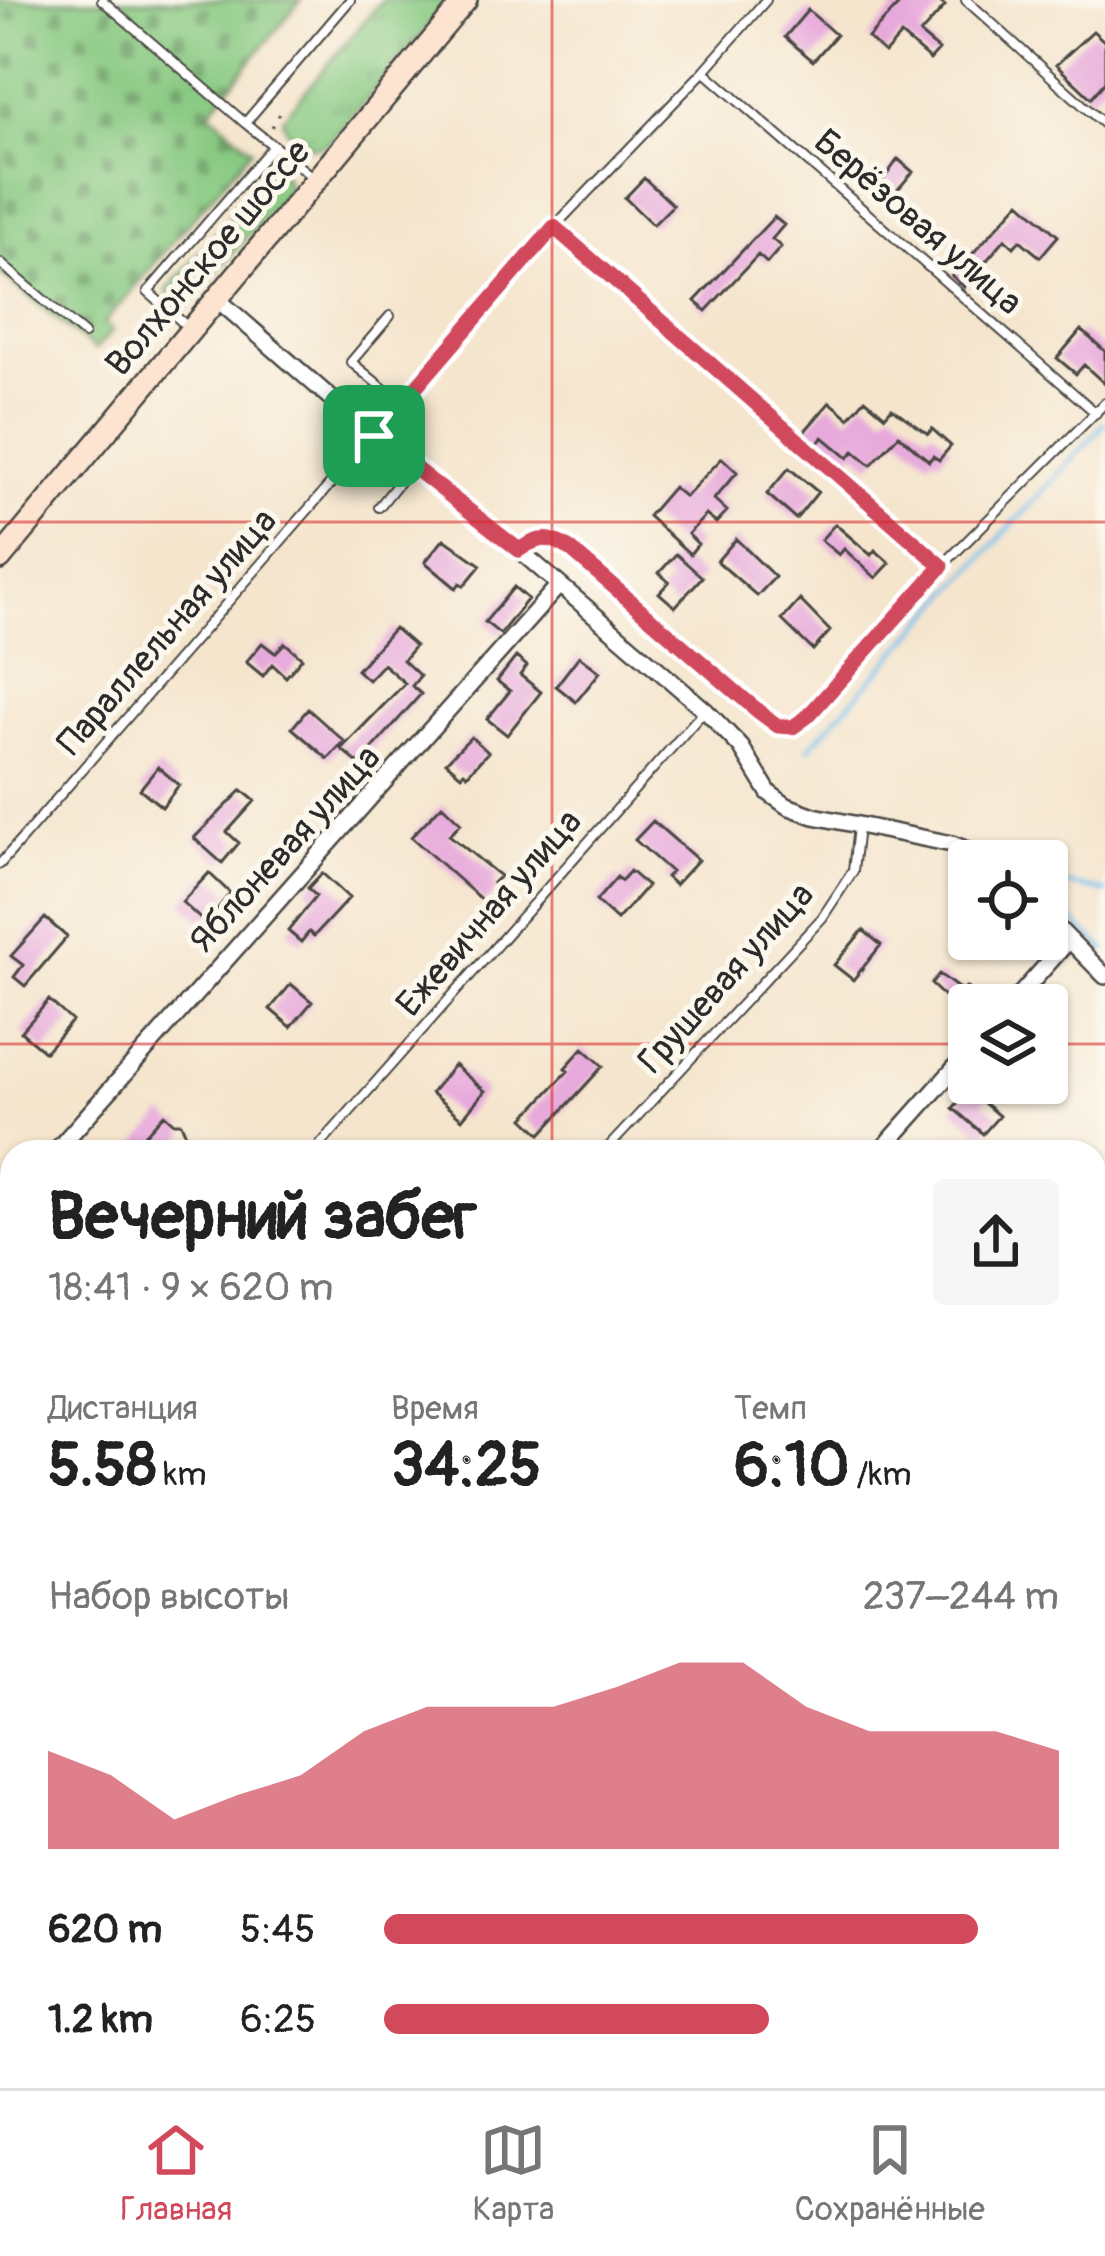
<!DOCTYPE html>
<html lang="ru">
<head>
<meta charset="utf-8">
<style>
  body { margin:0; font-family:Pangolin,sans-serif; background:#f6f6f6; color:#222; height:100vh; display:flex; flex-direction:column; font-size:45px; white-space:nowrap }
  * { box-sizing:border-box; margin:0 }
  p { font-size:39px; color:#767676 }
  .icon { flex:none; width:66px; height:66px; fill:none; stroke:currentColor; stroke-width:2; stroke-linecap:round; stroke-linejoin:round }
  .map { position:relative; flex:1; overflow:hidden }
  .details { position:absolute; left:0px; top:1140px; width:1107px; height:948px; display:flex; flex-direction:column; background:#fff; border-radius:36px 36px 0 0; box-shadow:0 3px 9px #0004 }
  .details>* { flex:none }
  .buttons { position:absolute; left:948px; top:840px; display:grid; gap:24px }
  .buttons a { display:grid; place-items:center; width:120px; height:120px; border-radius:12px; background:#fff; box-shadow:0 3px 9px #0004; font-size:60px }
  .pin { position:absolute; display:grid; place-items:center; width:102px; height:102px; color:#fff; margin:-51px; border-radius:24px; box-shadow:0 6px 18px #0006 }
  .round { display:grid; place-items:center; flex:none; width:126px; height:126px; border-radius:12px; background:#f6f6f6 }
  .summary { display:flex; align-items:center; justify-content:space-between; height:204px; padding:0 48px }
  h1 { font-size:66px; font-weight:800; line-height:90px }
  .stats { display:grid; grid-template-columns:repeat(3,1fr); gap:18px; height:204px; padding:12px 48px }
  .stats div { display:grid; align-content:center }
  .stats b { font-size:60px; font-weight:800 }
  .stats small { font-size:33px; font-weight:400 }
  .stats p { font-size:33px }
  .chart { height:336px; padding:24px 48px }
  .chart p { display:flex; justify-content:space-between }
  .chart svg { width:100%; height:216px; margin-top:12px; fill:#d1495b; opacity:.7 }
  ul { padding:0 48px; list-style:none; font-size:39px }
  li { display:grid; grid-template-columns:192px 144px 1fr; align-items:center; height:90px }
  li i { height:30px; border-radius:15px; background:#d1495b }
  .dock { display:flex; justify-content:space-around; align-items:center; height:168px; border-top:3px solid #e0e0e0; background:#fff; font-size:33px; color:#767676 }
  .dock a { display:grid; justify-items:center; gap:6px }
  .dock .active { color:#d1495b }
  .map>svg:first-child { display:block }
  .grass { fill:url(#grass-tufts); stroke:#597a56; stroke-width:3 }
  .forest { fill:url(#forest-crowns); stroke:#4c6c4d; stroke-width:3 }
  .cemetery { fill:url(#cemetery-stones); stroke:#597a56; stroke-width:3 }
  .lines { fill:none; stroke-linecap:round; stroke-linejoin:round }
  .stream { stroke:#75c0ee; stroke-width:4.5 }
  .building { fill:#e7a8db }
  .service-casing { stroke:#494743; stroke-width:12 }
  .minor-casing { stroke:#494743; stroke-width:20 }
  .secondary-casing { stroke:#494743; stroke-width:26 }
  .path { stroke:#494743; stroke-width:3; stroke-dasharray:3 9; stroke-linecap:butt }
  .service { stroke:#fff; stroke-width:8 }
  .minor { stroke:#fff; stroke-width:15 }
  .secondary { stroke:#fde4d1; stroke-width:21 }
  .route-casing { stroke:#fff; stroke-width:24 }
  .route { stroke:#d1495b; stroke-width:15 }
  .grid { fill:none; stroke:#d62828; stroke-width:3; stroke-opacity:0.55 }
  .labels { text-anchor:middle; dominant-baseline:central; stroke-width:10; stroke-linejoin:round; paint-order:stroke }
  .street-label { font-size:36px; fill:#2b2b2b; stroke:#fbf7ec }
</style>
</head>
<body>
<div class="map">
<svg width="1105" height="2088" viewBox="0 0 1105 2088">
  <defs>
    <pattern id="grass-tufts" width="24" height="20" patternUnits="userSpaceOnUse" patternTransform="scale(3)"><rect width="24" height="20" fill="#87c981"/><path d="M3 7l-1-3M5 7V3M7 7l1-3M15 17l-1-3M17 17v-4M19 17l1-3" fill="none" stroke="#6fa36a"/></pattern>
    <pattern id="forest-crowns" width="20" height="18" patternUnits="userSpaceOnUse" patternTransform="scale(3)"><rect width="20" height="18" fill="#6dad6f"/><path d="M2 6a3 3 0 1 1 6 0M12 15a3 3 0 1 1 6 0" fill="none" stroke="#5a8d5b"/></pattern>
    <pattern id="cemetery-stones" width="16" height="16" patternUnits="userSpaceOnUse" patternTransform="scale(3)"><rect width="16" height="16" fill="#87c981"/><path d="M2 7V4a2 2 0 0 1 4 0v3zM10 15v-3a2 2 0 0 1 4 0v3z" fill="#6fa36a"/></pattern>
  </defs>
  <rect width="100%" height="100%" fill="#fbf7ec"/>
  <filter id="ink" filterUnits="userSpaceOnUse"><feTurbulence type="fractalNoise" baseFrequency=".00833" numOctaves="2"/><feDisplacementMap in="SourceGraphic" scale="24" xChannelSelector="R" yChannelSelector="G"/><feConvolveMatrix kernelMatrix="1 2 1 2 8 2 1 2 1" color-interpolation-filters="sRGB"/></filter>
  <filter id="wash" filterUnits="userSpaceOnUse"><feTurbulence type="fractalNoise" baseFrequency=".004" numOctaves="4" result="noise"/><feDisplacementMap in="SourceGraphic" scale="48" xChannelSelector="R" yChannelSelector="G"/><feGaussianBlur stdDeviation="2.7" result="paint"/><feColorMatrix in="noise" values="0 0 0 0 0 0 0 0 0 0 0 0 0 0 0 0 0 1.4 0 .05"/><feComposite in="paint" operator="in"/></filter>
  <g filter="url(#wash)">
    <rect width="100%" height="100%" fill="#f5e5cd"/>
    <path class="grass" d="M 382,0 L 451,0 L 329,143 C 307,153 289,142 282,119 Z
      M 276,171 L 284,175 L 289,189 L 187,306 L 172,305 L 167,290 L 268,173 Z"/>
    <path class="forest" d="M 1095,1380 L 1105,1380 L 1105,2088 L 16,2088 L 0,2070 L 0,1640 L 12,1626 L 12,2076 L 1095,2076 Z"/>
    <path class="cemetery" d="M 0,0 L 301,0 L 209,112 L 252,149 L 104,323 L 112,331 L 95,350 L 0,273 Z"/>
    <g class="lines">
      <path class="stream" d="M 808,749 L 1105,423
        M 1047,880 L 1105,892
        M 1047,898 L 1105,950"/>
    </g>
    <g id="blocks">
      <path class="building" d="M 903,0 L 938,0 L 945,6 L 920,34 L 939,50 L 930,60 L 901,35 L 885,53 L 868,38 Z
        M 808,10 L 836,35 L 813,61 L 785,37 Z
        M 1093,31 L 1105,42 L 1105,82 L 1091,98 L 1056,65 Z
        M 898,159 L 913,172 L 887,202 L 875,192 Z
        M 644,178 L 673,205 L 653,225 L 625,198 Z
        M 1020,202 L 1058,236 L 1040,257 L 1020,240 L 1014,247 L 1005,239 L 964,287 L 952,276 Z
        M 774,217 L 784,225 L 772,239 L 781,247 L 767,263 L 758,255 L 706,311 L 695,301 Z
        M 1081,330 L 1105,351 L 1105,384 L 1084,365 L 1076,374 L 1057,358 Z
        M 865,399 L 885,416 L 892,408 L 928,434 L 932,429 L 951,446 L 939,460 L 933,456 L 929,461 L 899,435 L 871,465 L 854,451 L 848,458 L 823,437 L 817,444 L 804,432 L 830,402 L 849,418 Z
        M 722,458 L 737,472 L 714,499 L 727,511 L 716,523 L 706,515 L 688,534 L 698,544 L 690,554 L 648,516 L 673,487 L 685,497 Z
        M 789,468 L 818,492 L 796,519 L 767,494 Z
        M 835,524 L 871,555 L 875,550 L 890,563 L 876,578 L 844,549 L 839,555 L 821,540 Z
        M 444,539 L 481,565 L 464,586 L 460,583 L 456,588 L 425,562 Z
        M 736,539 L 775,577 L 757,596 L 717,561 Z
        M 676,554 L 702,577 L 675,607 L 659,593 L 669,582 L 659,573 Z
        M 514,587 L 528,599 L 500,634 L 485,622 Z
        M 800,600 L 830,631 L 813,650 L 782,620 Z
        M 394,628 L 415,646 L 403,660 L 420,676 L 412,686 L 421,694 L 359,764 L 341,749 L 405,683 L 383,664 L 368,680 L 357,670 Z
        M 262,643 L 275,653 L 285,643 L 302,658 L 286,677 L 272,664 L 263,676 L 246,662 Z
        M 579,656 L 600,672 L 576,702 L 556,686 Z
        M 516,657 L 527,666 L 520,675 L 541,692 L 507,735 L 487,719 L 510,691 L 497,681 Z
        M 308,709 L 344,741 L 328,759 L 292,728 Z
        M 471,737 L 488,752 L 467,775 L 464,772 L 461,775 L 446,762 Z
        M 158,767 L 179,785 L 162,807 L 140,789 Z
        M 242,790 L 255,801 L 227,832 L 239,843 L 222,863 L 194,838 Z
        M 442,805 L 461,823 L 449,835 L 500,876 L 493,883 L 499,888 L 485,903 L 411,837 Z
        M 653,821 L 698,860 L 675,885 L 666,877 L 671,872 L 635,840 Z
        M 630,871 L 647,886 L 617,920 L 596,901 L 617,877 L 621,881 Z
        M 209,873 L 230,893 L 206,924 L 182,902 Z
        M 322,873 L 349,898 L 314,936 L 309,932 L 301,942 L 288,931 L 316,896 L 308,888 Z
        M 45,918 L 67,937 L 25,986 L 14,977 L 23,965 L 11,956 Z
        M 863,930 L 881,945 L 853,980 L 834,965 Z
        M 939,974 L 962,991 L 966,987 L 979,999 L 969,1005 L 964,1015 L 931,984 Z
        M 291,984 L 312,1002 L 291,1027 L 270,1009 Z
        M 49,1000 L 72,1021 L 45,1052 L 21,1032 Z
        M 583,1048 L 603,1066 L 541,1134 L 524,1118 L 568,1071 L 565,1068 Z
        M 454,1065 L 485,1091 L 462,1119 L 431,1093 Z
        M 975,1083 L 999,1083 L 983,1102 L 999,1116 L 983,1134 L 953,1108 Z
        M 164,1114 L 174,1123 L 181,1123 L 186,1135 L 170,1152 L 129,1152 Z"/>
    </g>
  </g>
  <g filter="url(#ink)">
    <use href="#blocks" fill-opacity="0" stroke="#494743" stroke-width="3"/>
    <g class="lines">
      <g class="service-casing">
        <path id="service" d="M 102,0 L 245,123
          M 966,0 L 1105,125
          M 704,71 L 1096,413
          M 315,179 L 245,123 L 350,0
          M 554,227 L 941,566
          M 0,263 L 84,334
          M 390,316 L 351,362 L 402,404
          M 189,328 L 148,292 L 274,145
          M 379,507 L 411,467
          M 519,550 L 535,539 L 554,538 L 642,609 L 759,712 L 778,726 L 793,727 L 809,716 L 942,566 L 1105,403
          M 0,864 L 554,227 L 704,71 L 766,0
          M 314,1152 L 704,711
          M 604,1152 L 822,918 L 853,871 L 858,827
          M 1095,1365 L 1105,1366
          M 0,1508 L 12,1494"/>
      </g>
      <g class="minor-casing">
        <path id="minor" d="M 216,298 L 374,436 L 519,550 L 705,710 L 741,747 L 769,793 L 787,806 L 814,816 L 952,844 L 996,861
          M 1047,917 L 1105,976
          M 1011,1005 L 1068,941
          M 55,1152 L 559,585
          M 880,1152 L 969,1052
          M 0,1214 L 12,1200
          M 1095,1238 L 1105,1227"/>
      </g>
      <g class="secondary-casing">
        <path id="secondary" d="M 0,559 L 466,0"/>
      </g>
      <path class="path" d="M 272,127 L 280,113
        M 235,208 L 255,225"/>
      <use href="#service" class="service"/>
      <use href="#minor" class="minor"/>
      <use href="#secondary" class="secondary"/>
    </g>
  </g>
  <g class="lines" filter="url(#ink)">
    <g class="route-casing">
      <path id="route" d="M 554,227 L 942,566 L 808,716 L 793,727 L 778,726 L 759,712 L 570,549 C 550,536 539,536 519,550 L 374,436 Z"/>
    </g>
    <use href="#route" class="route"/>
  </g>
  <path class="grid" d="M 552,0 L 552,1152M 0,522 L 1105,522M 0,1044 L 969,1044M 1047,1044 L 1105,1044M 0,1566 L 12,1566M 1095,1566 L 1105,1566M 552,2076 L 552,2088"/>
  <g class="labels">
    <g class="street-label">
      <text transform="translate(918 222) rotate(41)">Берёзовая улица</text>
      <text transform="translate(208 258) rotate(-50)">Волхонское шоссе</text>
      <text transform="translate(167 632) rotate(-49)">Параллельная улица</text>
      <text transform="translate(285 849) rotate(-48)">Яблоневая улица</text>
      <text transform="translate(489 913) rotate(-49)">Ежевичная улица</text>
      <text transform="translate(726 978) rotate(-48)">Грушевая улица</text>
    </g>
  </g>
</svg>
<div class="buttons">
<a><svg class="icon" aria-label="locate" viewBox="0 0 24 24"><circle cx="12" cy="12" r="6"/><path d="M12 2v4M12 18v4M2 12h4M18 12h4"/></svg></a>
<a><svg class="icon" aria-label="layers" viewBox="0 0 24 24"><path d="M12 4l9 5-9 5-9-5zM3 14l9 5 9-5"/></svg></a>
</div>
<div class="pin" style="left:374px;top:436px;background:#1e9e55"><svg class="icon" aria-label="arrive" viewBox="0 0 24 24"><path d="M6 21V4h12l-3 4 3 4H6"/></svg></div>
<section class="details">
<div class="summary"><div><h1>Вечерний забег</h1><p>18:41 · 9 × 620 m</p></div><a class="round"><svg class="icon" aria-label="share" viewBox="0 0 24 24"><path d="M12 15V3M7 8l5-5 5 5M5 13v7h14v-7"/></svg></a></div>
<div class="stats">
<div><p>Дистанция</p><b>5.58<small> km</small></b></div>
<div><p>Время</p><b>34:25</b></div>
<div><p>Темп</p><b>6:10<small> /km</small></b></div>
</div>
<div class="chart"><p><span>Набор высоты</span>237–244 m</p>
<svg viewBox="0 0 160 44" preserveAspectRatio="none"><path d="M0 44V24L10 29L20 38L30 33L40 29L50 20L60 15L70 15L80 15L90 11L100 6L110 6L120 15L130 20L140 20L150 20L160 24V44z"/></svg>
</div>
<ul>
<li><b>620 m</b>5:45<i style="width:88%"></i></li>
<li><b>1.2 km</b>6:25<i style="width:57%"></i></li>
</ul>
</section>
</div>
<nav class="dock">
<a class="active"><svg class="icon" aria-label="home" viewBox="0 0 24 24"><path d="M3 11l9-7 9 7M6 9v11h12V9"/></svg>Главная</a>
<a><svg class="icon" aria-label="map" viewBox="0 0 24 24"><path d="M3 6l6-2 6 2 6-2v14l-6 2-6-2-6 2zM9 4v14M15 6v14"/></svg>Карта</a>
<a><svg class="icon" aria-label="saved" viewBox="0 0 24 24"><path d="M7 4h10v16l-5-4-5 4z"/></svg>Сохранённые</a>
</nav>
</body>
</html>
